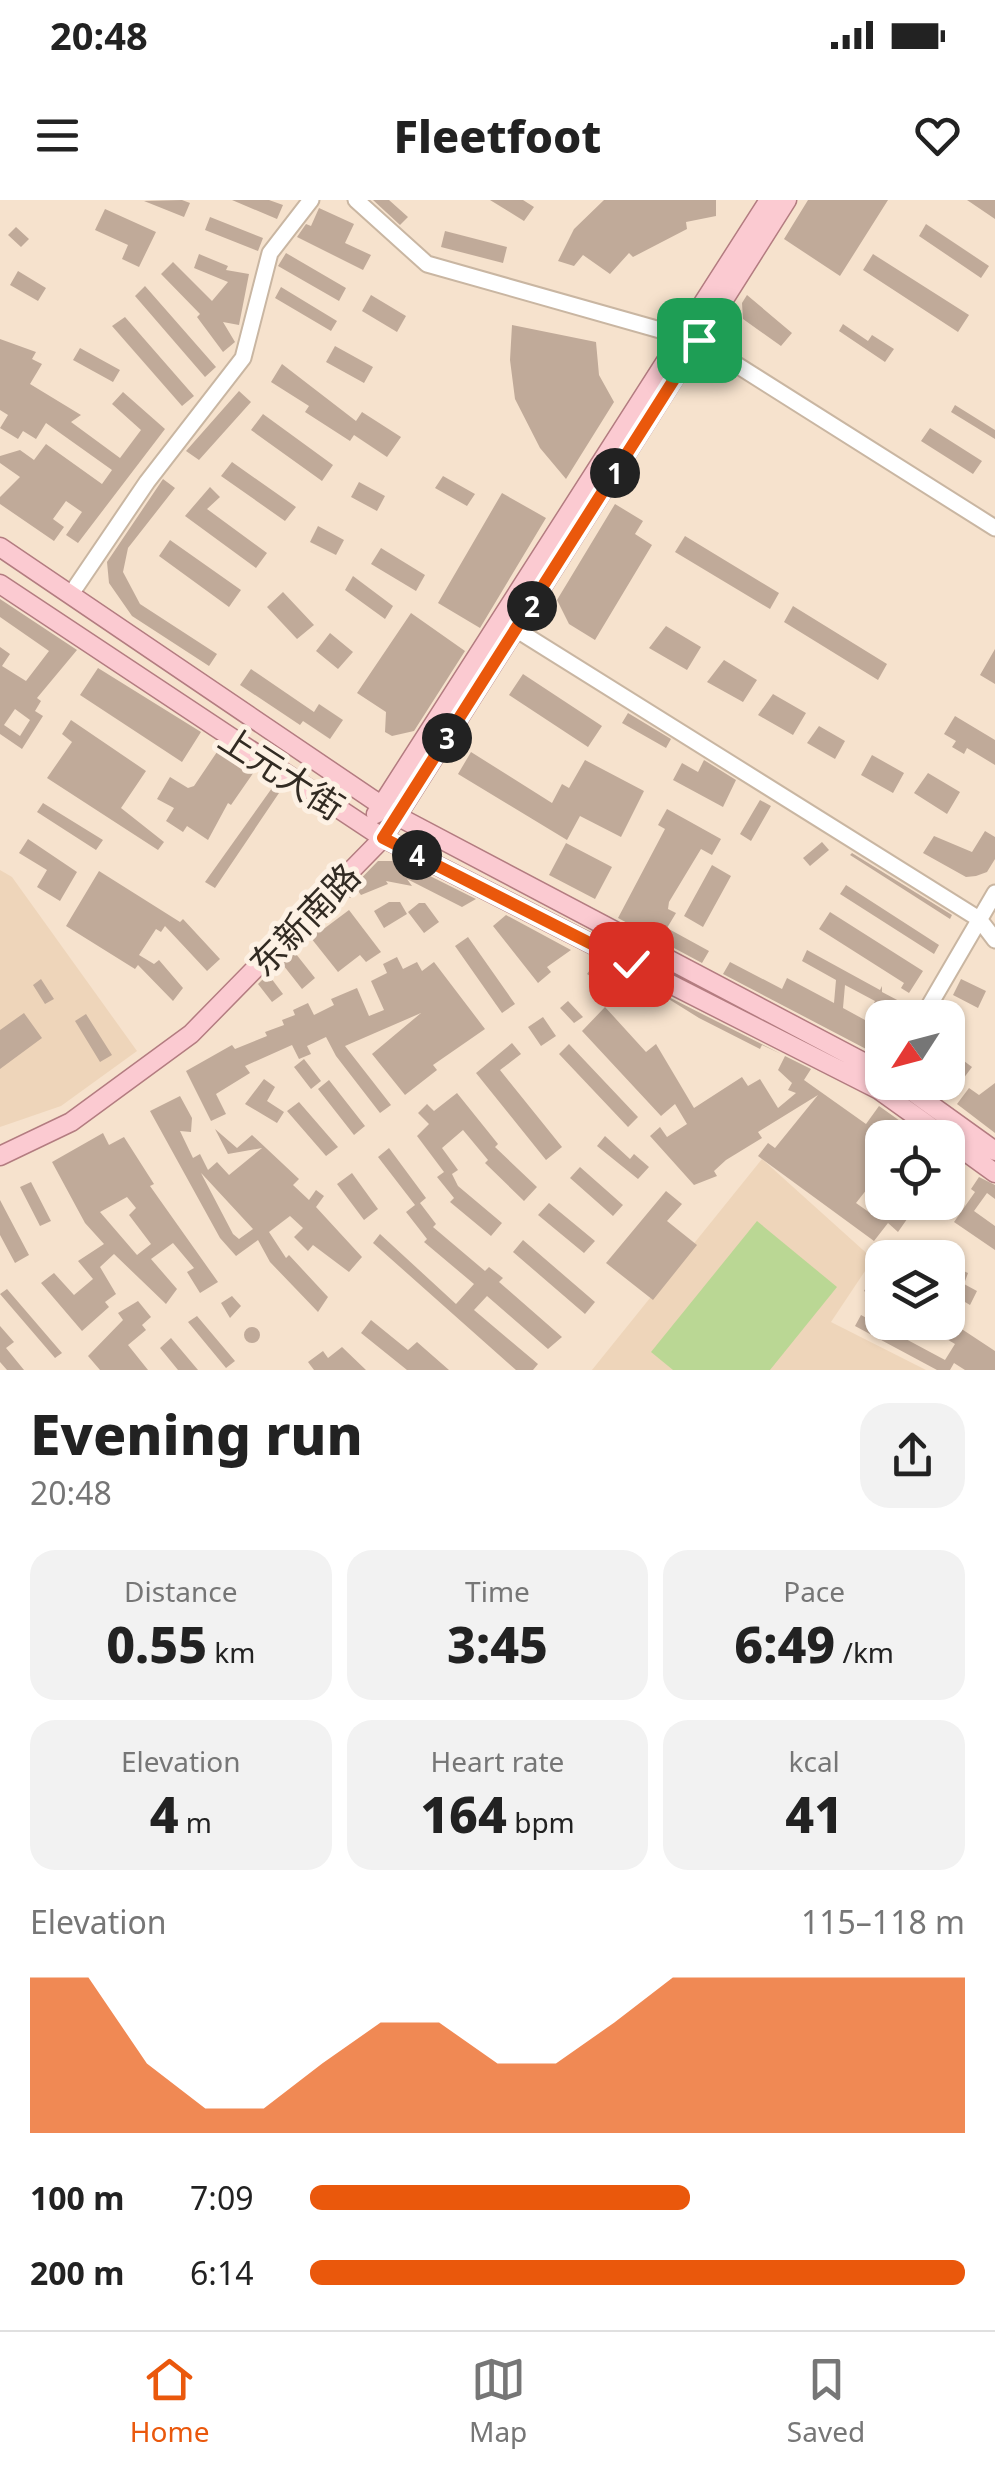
<!DOCTYPE html>
<html lang="en">
<head>
<meta charset="utf-8">
<style>
  body { margin:0; font-family:"Noto Sans","Noto Sans SC",sans-serif; background:#f2f2f2; color:#222; height:100vh; display:flex; flex-direction:column; font-size:38px; white-space:nowrap }
  * { box-sizing:border-box; margin:0 }
  p { font-size:32px; color:#767676 }
  .icon { flex:none; width:55px; height:55px; fill:none; stroke:currentColor; stroke-width:2; stroke-linecap:round; stroke-linejoin:round }
  .map { position:relative; height:1170px; overflow:hidden }
  .sheet { display:flex; flex-direction:column; background:#fff; flex:1 }
  .sheet>* { flex:none }
  .needle { width:65px; rotate:234deg }
  .controls { position:absolute; left:865px; top:800px; display:grid; gap:20px }
  .controls a { display:grid; place-items:center; width:100px; height:100px; border-radius:20px; background:#fff; box-shadow:0 2px 8px #0004; font-size:50px }
  .pin { position:absolute; display:grid; place-items:center; width:85px; height:85px; color:#fff; margin:-42px; border-radius:20px; box-shadow:0 5px 15px #0006 }
  .km { position:absolute; width:50px; height:50px; margin:-25px; border-radius:50%; background:#222; color:#fff; font-size:28px; line-height:50px; text-align:center }
  .round { display:grid; place-items:center; flex:none; width:105px; height:105px; border-radius:30px; background:#f2f2f2 }
  .head { display:flex; align-items:center; justify-content:space-between; height:170px; padding:0 30px }
  h1 { font-size:55px; font-weight:800; line-height:75px }
  .metrics { display:grid; grid-template-columns:repeat(3,1fr); gap:15px; height:170px; padding:10px 30px }
  .metrics div { display:grid; align-content:center; border-radius:25px; background:#f2f2f2; text-align:center }
  .metrics b { font-size:50px; font-weight:800 }
  .metrics small { font-size:28px; font-weight:400 }
  .metrics p { font-size:28px }
  .chart { height:280px; padding:20px 30px }
  .chart p { display:flex; justify-content:space-between }
  .chart svg { width:100%; height:180px; margin-top:10px; fill:#ea580c; opacity:.7 }
  ul { padding:0 30px; list-style:none; font-size:32px }
  li { display:grid; grid-template-columns:160px 120px 1fr; align-items:center; height:75px }
  li i { height:25px; border-radius:12px; background:#ea580c }
  .status { display:flex; justify-content:space-between; align-items:center; height:70px; padding:0 50px; background:#fff; direction:ltr }
  .status svg { height:28px; fill:currentColor }
  header { display:flex; justify-content:space-between; align-items:center; height:130px; padding:0 30px; background:#fff; font-size:45px; font-weight:800 }
  .tabs { display:flex; justify-content:space-around; align-items:center; height:140px; border-top:2px solid #e0e0e0; background:#fff; font-size:28px; color:#767676 }
  .tabs a { display:grid; justify-items:center; gap:5px }
  .tabs .active { color:#ea580c }
  .map>svg:first-child { display:block }
  .built { fill:#eed5ba }
  .grass { fill:#bad794 }
  .building { fill:#c0aa99; fill-rule:evenodd }
  .lines { fill:none; stroke-linecap:round; stroke-linejoin:round }
  .minor-casing { stroke:#c9b6a2; stroke-width:19 }
  .major-casing { stroke:#b37c80; stroke-width:21 }
  .minor { stroke:#fff; stroke-width:15 }
  .major { stroke:#fbcad1; stroke-width:18 }
  .route-casing { stroke:#fff; stroke-width:20 }
  .route { stroke:#ea580c; stroke-width:12 }
  .labels { text-anchor:middle; dominant-baseline:central; stroke-width:10; stroke-linejoin:round; paint-order:stroke }
  .street-label { font-size:35px; fill:#322b23; stroke:#fdf1e4 }
</style>
</head>
<body>
<div class="status"><b>20:48</b><svg viewBox="0 0 49 12"><path d="M0 12V9h3v3zM5 12V6h3v6zM10 12V3h3v9zM15 12V0h3v12zM26 1h20v11H26zM47 4h2v5h-2z"/></svg></div>
<header><svg class="icon" aria-label="menu" viewBox="0 0 24 24"><path d="M4 6h16M4 12h16M4 18h16"/></svg>Fleetfoot<svg class="icon" aria-label="heart" viewBox="0 0 24 24"><path d="M12 20l-8-8c-3-5 5-10 8-4 3-6 11-1 8 4z"/></svg></header>
<div class="map">
<svg width="995" height="1170" viewBox="0 0 995 1170">
  <rect width="100%" height="100%" fill="#f6e2cd"/>
  <path class="built" d="M 0,670 L 12,677 L 137,851 L 61,906 L 0,927 Z
    M 762,959 L 873,1059 L 831,1122 L 926,1170 L 592,1170 Z"/>
  <path class="grass" d="M 757,1021 L 837,1087 L 770,1170 L 673,1170 L 651,1152 Z"/>
  <path class="building" d="M 182,0 L 190,3 L 184,17 L 144,1 Z
    M 232,0 L 269,0 L 283,5 L 277,19 Z
    M 373,0 L 389,0 L 408,17 L 400,25 Z
    M 490,0 L 523,0 L 534,7 L 524,21 Z
    M 604,0 L 716,0 L 716,16 L 686,22 L 687,29 L 633,57 L 629,53 L 610,74 L 583,55 L 574,66 L 558,61 L 574,29 Z
    M 808,0 L 888,0 L 840,76 L 784,39 Z
    M 967,0 L 995,0 L 995,19 Z
    M 319,8 L 354,24 L 345,43 L 371,55 L 363,70 L 297,37 L 306,24 L 311,26 Z
    M 105,9 L 156,32 L 139,67 L 122,59 L 128,45 L 95,30 Z
    M 210,17 L 263,38 L 258,51 L 205,30 Z
    M 926,24 L 989,66 L 981,78 L 919,36 Z
    M 16,27 L 29,39 L 21,47 L 8,35 Z
    M 445,31 L 507,47 L 503,63 L 441,47 Z
    M 286,53 L 346,88 L 339,101 L 278,66 Z
    M 199,54 L 228,66 L 226,70 L 249,74 L 239,125 L 223,122 L 235,142 L 223,152 L 197,117 L 200,114 L 161,74 L 173,62 L 212,101 L 228,82 L 194,68 Z
    M 873,54 L 969,115 L 958,132 L 863,70 Z
    M 18,71 L 46,88 L 38,101 L 10,85 Z
    M 145,86 L 216,167 L 205,177 L 135,96 Z
    M 281,87 L 337,121 L 331,131 L 275,98 Z
    M 371,95 L 406,116 L 397,132 L 362,111 Z
    M 747,95 L 792,133 L 781,146 L 743,119 L 742,103 Z
    M 125,117 L 194,196 L 182,206 L 112,126 Z
    M 843,124 L 868,141 L 872,135 L 894,149 L 885,162 L 839,131 Z
    M 512,125 L 596,142 L 599,175 L 614,202 L 566,279 L 540,248 L 515,199 L 510,160 Z
    M 0,139 L 36,152 L 32,159 L 42,164 L 30,184 L 81,215 L 71,222 L 120,258 L 141,230 L 112,204 L 123,192 L 165,229 L 78,343 L 66,335 L 82,312 L 66,301 L 53,319 L 64,327 L 54,341 L 0,304 L 0,297 L 20,277 L 0,263 L 0,256 L 20,250 L 34,260 L 46,244 L 102,284 L 112,270 L 46,223 L 36,239 L 23,231 L 18,239 L 0,228 L 8,215 L 0,210 Z
    M 335,146 L 373,167 L 364,183 L 326,162 Z
    M 80,148 L 120,170 L 113,182 L 73,160 Z
    M 282,164 L 356,221 L 362,212 L 401,237 L 387,257 L 354,235 L 350,241 L 305,212 L 309,206 L 271,182 Z
    M 239,191 L 251,202 L 199,260 L 186,251 Z
    M 955,205 L 995,230 L 995,239 L 951,212 Z
    M 263,214 L 333,265 L 322,281 L 251,230 Z
    M 930,228 L 982,261 L 973,274 L 921,241 Z
    M 232,262 L 296,307 L 285,321 L 221,276 Z
    M 443,276 L 475,294 L 467,306 L 435,288 Z
    M 163,279 L 175,288 L 128,348 L 123,372 L 140,404 L 217,454 L 209,466 L 132,416 L 109,383 L 107,362 Z
    M 359,282 L 385,296 L 377,311 L 351,297 Z
    M 210,287 L 220,297 L 207,309 L 267,353 L 256,368 L 185,316 Z
    M 502,293 L 546,318 L 480,428 L 438,403 Z
    M 615,304 L 643,321 L 635,334 L 652,345 L 595,440 L 569,424 L 557,400 Z
    M 318,326 L 344,340 L 336,355 L 310,342 Z
    M 685,336 L 779,393 L 770,409 L 675,352 Z
    M 170,340 L 241,390 L 229,407 L 159,356 Z
    M 381,348 L 425,375 L 416,391 L 371,364 Z
    M 353,376 L 393,406 L 385,419 L 345,390 Z
    M 283,392 L 314,425 L 297,439 L 267,407 Z
    M 0,399 L 77,450 L 37,498 L 41,501 L 35,511 L 43,516 L 22,549 L 0,534 L 0,447 L 10,454 L 2,466 L 26,481 L 49,451 L 0,417 ZM 15,509 L 30,520 L 20,536 L 4,525 Z
    M 793,406 L 887,464 L 878,480 L 784,422 Z
    M 411,413 L 465,451 L 414,531 L 392,536 L 385,532 L 386,512 L 357,493 Z
    M 666,426 L 701,447 L 687,470 L 649,448 Z
    M 330,433 L 353,452 L 338,469 L 316,451 Z
    M 995,449 L 995,484 L 980,475 Z
    M 724,460 L 757,480 L 743,502 L 707,482 Z
    M 98,468 L 201,532 L 182,562 L 80,495 Z
    M 251,469 L 314,512 L 319,504 L 343,520 L 330,539 L 303,521 L 300,525 L 240,485 Z
    M 523,474 L 602,526 L 588,547 L 509,495 Z
    M 773,494 L 806,513 L 793,535 L 758,515 Z
    M 628,513 L 671,539 L 666,548 L 622,523 Z
    M 955,516 L 995,540 L 995,565 L 967,548 L 964,554 L 952,547 L 956,541 L 944,534 Z
    M 71,520 L 146,571 L 121,608 L 164,642 L 158,650 L 47,578 L 72,542 L 62,534 Z
    M 819,526 L 845,541 L 835,559 L 807,543 Z
    M 221,546 L 256,569 L 231,605 L 228,603 L 208,640 L 187,626 L 183,632 L 166,621 L 174,608 L 157,599 L 170,577 L 188,588 L 194,586 Z
    M 471,552 L 552,603 L 562,584 L 569,588 L 585,560 L 644,591 L 621,637 L 580,616 L 567,640 L 458,574 Z
    M 872,555 L 904,573 L 893,593 L 861,575 Z
    M 704,560 L 736,580 L 723,607 L 673,580 L 682,563 L 698,572 Z
    M 928,573 L 960,592 L 947,614 L 914,593 Z
    M 272,588 L 279,593 L 215,688 L 205,682 Z
    M 760,600 L 771,606 L 751,641 L 740,634 Z
    M 43,603 L 103,640 L 96,650 L 37,612 Z
    M 667,609 L 721,639 L 712,655 L 701,649 L 669,702 L 668,709 L 676,713 L 667,728 L 709,751 L 702,763 L 618,718 L 665,629 L 658,625 Z
    M 985,631 L 995,637 L 995,659 L 987,672 L 976,676 L 966,677 L 923,653 L 934,636 L 972,652 Z
    M 28,639 L 77,672 L 60,701 L 37,687 L 47,670 L 19,653 Z
    M 822,642 L 829,650 L 810,666 L 803,658 Z
    M 566,643 L 612,667 L 595,699 L 549,675 Z
    M 852,653 L 952,715 L 950,719 L 850,655 Z
    M 378,661 L 400,661 L 476,699 L 462,707 L 407,679 L 412,686 L 386,681 L 388,684 L 361,695 L 358,691 L 350,698 L 346,694 Z
    M 712,665 L 731,676 L 703,727 L 684,716 Z
    M 99,671 L 180,722 L 183,719 L 220,759 L 207,771 L 165,726 L 161,732 L 156,729 L 139,755 L 154,764 L 159,760 L 183,788 L 173,801 L 138,765 L 135,769 L 66,726 Z
    M 846,685 L 939,745 L 934,754 L 840,694 Z
    M 389,702 L 400,702 L 407,714 L 384,728 L 374,711 Z
    M 419,703 L 425,703 L 439,722 L 424,733 L 408,712 Z
    M 349,710 L 381,752 L 366,762 L 360,755 L 338,772 L 307,733 L 320,721 L 325,728 Z
    M 830,712 L 923,771 L 909,793 L 901,788 L 904,783 L 819,729 Z
    M 506,715 L 571,750 L 547,767 L 551,772 L 538,783 L 493,726 Z
    M 468,737 L 515,804 L 502,813 L 455,746 Z
    M 292,749 L 315,778 L 302,789 L 280,761 Z
    M 807,750 L 880,790 L 882,786 L 882,792 L 901,802 L 895,812 L 882,806 L 882,839 L 878,848 L 871,844 L 868,850 L 723,774 L 730,762 L 782,789 L 787,778 L 834,803 L 836,780 L 802,761 ZM 845,785 L 875,801 L 865,820 L 843,808 Z
    M 397,757 L 403,769 L 417,762 L 422,771 L 434,762 L 485,829 L 433,865 L 437,870 L 405,895 L 372,854 L 421,813 L 345,846 L 391,905 L 380,913 L 336,856 L 326,837 L 307,846 L 311,854 L 299,859 L 292,845 L 245,866 L 250,873 L 216,894 L 226,914 L 211,921 L 186,871 L 232,845 L 235,849 L 267,836 L 265,832 L 284,825 L 282,820 L 295,815 L 293,810 L 308,803 L 314,815 L 334,805 L 331,799 L 357,788 L 369,816 L 384,810 L 371,781 L 387,773 L 383,764 Z
    M 593,766 L 610,776 L 604,785 L 587,774 Z
    M 268,774 L 283,794 L 272,802 L 258,784 Z
    M 41,779 L 54,799 L 45,804 L 33,785 Z
    M 961,779 L 986,791 L 978,808 L 953,795 Z
    M 651,788 L 781,854 L 762,845 L 760,849 L 699,818 Z
    M 568,801 L 583,817 L 574,823 L 560,808 Z
    M 605,807 L 646,852 L 656,844 L 694,908 L 742,877 L 748,886 L 760,879 L 778,908 L 796,893 L 788,890 L 792,883 L 778,870 L 785,856 L 811,869 L 804,880 L 866,924 L 879,906 L 924,938 L 893,938 L 882,931 L 882,970 L 856,1003 L 873,1015 L 883,1002 L 919,1002 L 898,1032 L 888,1023 L 874,1041 L 758,956 L 768,943 L 775,948 L 818,895 L 758,932 L 762,938 L 726,960 L 714,971 L 717,976 L 694,985 L 650,936 L 660,927 L 667,937 L 687,924 L 675,904 L 661,916 L 582,831 Z
    M 24,813 L 42,838 L 0,869 L 0,830 Z
    M 86,814 L 112,855 L 100,862 L 75,821 Z
    M 543,817 L 556,836 L 541,846 L 528,827 Z
    M 512,843 L 521,854 L 500,870 L 562,947 L 546,960 L 476,873 Z
    M 569,844 L 638,917 L 628,927 L 559,854 Z
    M 948,849 L 972,867 L 960,883 L 948,873 Z
    M 304,859 L 321,881 L 311,889 L 294,867 Z
    M 264,879 L 275,887 L 267,901 L 284,912 L 277,923 L 245,904 Z
    M 329,880 L 365,926 L 354,935 L 318,889 Z
    M 995,883 L 995,933 L 957,904 L 969,888 L 979,895 Z
    M 457,893 L 498,944 L 495,947 L 537,987 L 524,1001 L 485,963 L 488,960 L 463,930 L 442,948 L 458,970 L 452,974 L 458,986 L 502,1023 L 491,1036 L 450,1002 L 454,998 L 437,977 L 444,972 L 417,936 L 429,924 L 418,913 L 427,904 L 434,911 Z
    M 180,896 L 192,918 L 191,932 L 180,931 L 193,958 L 200,954 L 208,970 L 217,962 L 229,975 L 262,948 L 228,954 L 215,929 L 237,948 L 252,935 L 299,979 L 293,985 L 309,1000 L 316,990 L 324,996 L 316,1007 L 362,1057 L 349,1072 L 313,1045 L 308,1051 L 294,1037 L 303,1028 L 290,1016 L 269,1032 L 286,1058 L 289,1055 L 328,1097 L 318,1112 L 270,1062 L 258,1040 L 236,1056 L 220,1038 L 150,911 ZM 201,973 L 203,975 L 253,1029 L 239,1039 L 233,1034 Z
    M 299,902 L 338,947 L 326,956 L 287,911 Z
    M 103,933 L 109,945 L 124,937 L 154,984 L 150,986 L 218,1082 L 200,1093 L 187,1072 L 194,1068 L 173,1043 L 151,1059 L 177,1089 L 166,1104 L 114,1054 L 100,1067 L 116,1094 L 105,1102 L 109,1107 L 82,1131 L 41,1083 L 54,1073 L 74,1095 L 93,1079 L 78,1061 L 104,1044 L 85,1023 L 52,962 ZM 127,997 L 136,1008 L 129,1015 L 151,1044 L 137,1055 L 100,1012 Z
    M 605,936 L 630,959 L 634,954 L 649,967 L 638,979 L 597,946 Z
    M 389,948 L 426,998 L 420,1003 L 436,1024 L 433,1027 L 485,1071 L 489,1067 L 503,1078 L 499,1082 L 562,1137 L 548,1149 L 487,1096 L 474,1110 L 538,1164 L 533,1170 L 516,1170 L 373,1043 L 380,1034 L 456,1104 L 474,1084 L 424,1042 L 427,1039 L 406,1012 L 415,1005 L 378,957 Z
    M 580,967 L 623,1005 L 613,1016 L 570,978 Z
    M 352,973 L 378,1009 L 364,1020 L 337,984 Z
    M 979,977 L 995,985 L 995,999 L 987,993 L 974,1011 L 995,1026 L 995,1050 L 954,1022 L 975,992 L 971,989 Z
    M 31,982 L 51,1021 L 40,1026 L 20,987 Z
    M 666,991 L 682,1004 L 667,1021 L 697,1045 L 653,1100 L 606,1063 Z
    M 0,1000 L 29,1055 L 15,1063 L 0,1035 Z
    M 549,1003 L 595,1041 L 584,1053 L 538,1015 Z
    M 523,1040 L 595,1102 L 585,1114 L 513,1052 Z
    M 950,1065 L 968,1073 L 964,1084 L 977,1091 L 970,1105 L 948,1092 Z
    M 872,1077 L 882,1082 L 882,1102 L 864,1091 Z
    M 7,1089 L 62,1153 L 55,1158 L 0,1094 Z
    M 232,1096 L 241,1106 L 230,1118 L 221,1103 Z
    M 138,1101 L 151,1117 L 142,1125 L 146,1130 L 128,1145 L 148,1170 L 100,1170 L 88,1156 L 123,1120 L 118,1113 Z
    M 861,1115 L 945,1160 L 955,1144 L 918,1122 L 951,1122 L 995,1151 L 995,1170 L 965,1170 L 954,1163 L 950,1170 L 937,1170 L 855,1126 Z
    M 197,1116 L 235,1161 L 226,1168 L 188,1122 Z
    M 371,1120 L 408,1150 L 417,1142 L 449,1170 L 407,1170 L 361,1133 Z
    M 0,1126 L 14,1142 L 6,1148 L 24,1170 L 7,1170 L 0,1162 Z
    M244 1135a8 8 0 1 1 16 0a8 8 0 1 1-16 0Z
    M 171,1138 L 198,1170 L 178,1170 L 160,1148 Z
    M 342,1147 L 366,1170 L 314,1170 L 308,1162 L 323,1151 L 328,1158 Z"/>
  <g class="lines">
    <g class="minor-casing">
      <path id="minor" d="M 356,0 L 427,64 L 699,141 L 995,328
        M 71,394 L 147,282 L 243,158 L 270,53 L 311,0
        M 517,430 L 979,719 L 995,740
        M 922,818 L 995,693"/>
    </g>
    <g class="major-casing">
      <path id="major" d="M 0,347 L 397,616 L 882,872
        M 0,384 L 383,638 L 879,890 L 946,938
        M 376,614 L 769,0
        M 899,882 L 995,951
        M 948,939 L 995,973
        M 0,956 L 71,922 L 191,834 L 383,638 L 787,0"/>
    </g>
    <use href="#minor" class="minor"/>
    <use href="#major" class="major"/>
  </g>
  <g class="lines">
    <g class="route-casing">
      <path id="route" d="M 631,764 L 383,638 L 699,140"/>
    </g>
    <use href="#route" class="route"/>
  </g>
  <g class="labels">
    <g class="street-label">
      <text transform="translate(282 572) rotate(33)">上元大街</text>
      <text transform="translate(304 719) rotate(-46)">东新南路</text>
    </g>
  </g>
</svg>
<div class="controls">
<a><svg class="needle" viewBox="-14 -14 28 28"><path d="M0-13l5 13h-10z" fill="#e53935"/><path d="M0 13l5-13h-10z" fill="#767676"/></svg></a>
<a><svg class="icon" aria-label="locate" viewBox="0 0 24 24"><circle cx="12" cy="12" r="6"/><path d="M12 2v4M12 18v4M2 12h4M18 12h4"/></svg></a>
<a><svg class="icon" aria-label="layers" viewBox="0 0 24 24"><path d="M12 4l9 5-9 5-9-5zM3 14l9 5 9-5"/></svg></a>
</div>
<div class="pin" style="left:699px;top:140px;background:#1e9e55"><svg class="icon" aria-label="arrive" viewBox="0 0 24 24"><path d="M6 21V4h12l-3 4 3 4H6"/></svg></div>
<div class="pin" style="left:631px;top:764px;background:#d93025"><svg class="icon" aria-label="check" viewBox="0 0 24 24"><path d="M5 12l5 5 9-10"/></svg></div>
<b class="km" style="left:615px;top:273px">1</b>
<b class="km" style="left:532px;top:406px">2</b>
<b class="km" style="left:447px;top:538px">3</b>
<b class="km" style="left:417px;top:655px">4</b>
</div>
<section class="sheet">
<div class="head"><div><h1>Evening run</h1><p>20:48</p></div><a class="round"><svg class="icon" aria-label="share" viewBox="0 0 24 24"><path d="M12 15V3M7 8l5-5 5 5M5 13v7h14v-7"/></svg></a></div>
<div class="metrics">
<div><p>Distance</p><b>0.55<small> km</small></b></div>
<div><p>Time</p><b>3:45</b></div>
<div><p>Pace</p><b>6:49<small> /km</small></b></div>
</div>
<div class="metrics">
<div><p>Elevation</p><b>4<small> m</small></b></div>
<div><p>Heart rate</p><b>164<small> bpm</small></b></div>
<div><p>kcal</p><b>41</b></div>
</div>
<div class="chart"><p><span>Elevation</span>115–118 m</p>
<svg viewBox="0 0 160 44" preserveAspectRatio="none"><path d="M0 44V6L10 6L20 27L30 38L40 38L50 27L60 17L70 17L80 27L90 27L100 17L110 6L120 6L130 6L140 6L150 6L160 6V44z"/></svg>
</div>
<ul>
<li><b>100 m</b>7:09<i style="width:58%"></i></li>
<li><b>200 m</b>6:14<i style="width:100%"></i></li>
</ul>
</section>
<nav class="tabs">
<a class="active"><svg class="icon" aria-label="home" viewBox="0 0 24 24"><path d="M3 11l9-7 9 7M6 9v11h12V9"/></svg>Home</a>
<a><svg class="icon" aria-label="map" viewBox="0 0 24 24"><path d="M3 6l6-2 6 2 6-2v14l-6 2-6-2-6 2zM9 4v14M15 6v14"/></svg>Map</a>
<a><svg class="icon" aria-label="saved" viewBox="0 0 24 24"><path d="M7 4h10v16l-5-4-5 4z"/></svg>Saved</a>
</nav>
</body>
</html>
